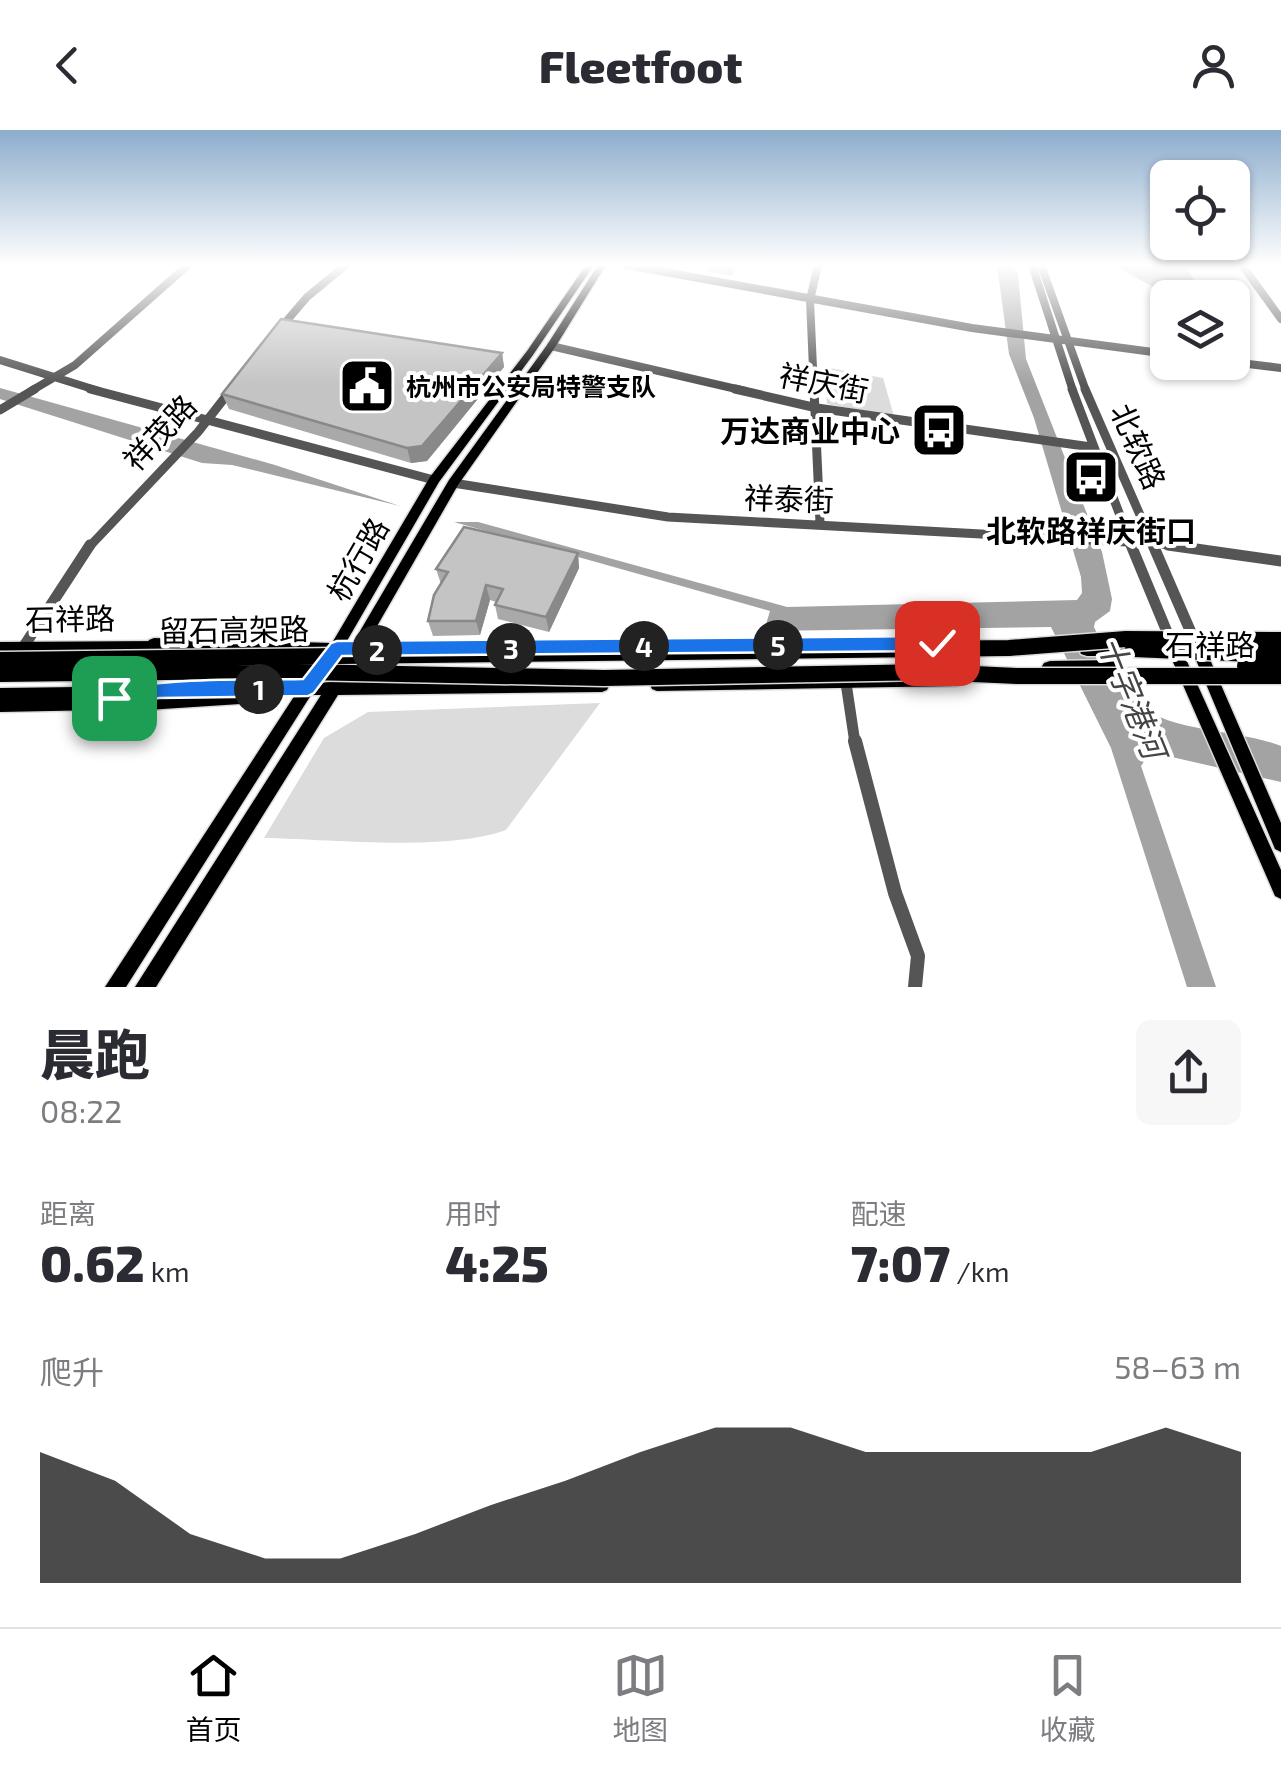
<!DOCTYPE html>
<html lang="zh">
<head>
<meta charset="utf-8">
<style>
  body { margin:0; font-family:"Exo 2","Noto Sans SC",sans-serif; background:#f7f7f7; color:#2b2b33; height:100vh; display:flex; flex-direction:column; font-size:38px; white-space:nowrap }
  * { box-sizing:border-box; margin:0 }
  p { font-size:32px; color:#7c7c81 }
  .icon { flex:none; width:55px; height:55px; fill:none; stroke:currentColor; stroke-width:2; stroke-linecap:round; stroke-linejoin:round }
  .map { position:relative; height:857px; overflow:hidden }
  .side { display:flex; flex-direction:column; background:#fff; flex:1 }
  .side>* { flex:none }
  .fabs { position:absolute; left:1150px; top:30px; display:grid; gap:20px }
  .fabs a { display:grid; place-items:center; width:100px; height:100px; border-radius:15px; background:#fff; box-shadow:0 2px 8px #0004; font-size:50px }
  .pin { position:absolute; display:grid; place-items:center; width:85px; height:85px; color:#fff; margin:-42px; border-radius:20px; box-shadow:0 5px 15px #0006 }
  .km { position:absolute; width:50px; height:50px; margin:-25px; border-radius:50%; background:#222; color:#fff; font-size:28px; line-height:50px; text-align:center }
  .round { display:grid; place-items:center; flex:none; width:105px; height:105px; border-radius:15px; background:#f7f7f7 }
  .overview { display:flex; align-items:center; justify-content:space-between; height:170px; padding:0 40px }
  h1 { font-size:55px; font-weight:800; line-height:75px }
  .metrics { display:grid; grid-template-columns:repeat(3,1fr); gap:15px; height:170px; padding:10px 40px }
  .metrics div { display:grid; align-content:center }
  .metrics b { font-size:50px; font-weight:800 }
  .metrics small { font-size:28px; font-weight:400 }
  .metrics p { font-size:28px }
  .chart { height:280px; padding:20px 40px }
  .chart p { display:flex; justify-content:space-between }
  .chart svg { width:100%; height:180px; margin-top:10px; fill:#000; opacity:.7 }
  header { display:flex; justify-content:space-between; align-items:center; height:130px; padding:0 40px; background:#fff; font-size:45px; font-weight:800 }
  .dock { display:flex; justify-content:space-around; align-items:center; height:140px; border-top:2px solid #e1e1e2; background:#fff; font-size:28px; color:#7c7c81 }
  .dock a { display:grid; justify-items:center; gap:5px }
  .dock .current { color:#000 }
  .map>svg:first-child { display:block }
  .green { fill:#dcdcdc }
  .water { fill:#a3a3a3 }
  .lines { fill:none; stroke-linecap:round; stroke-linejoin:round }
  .major-casing { stroke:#dbdbdb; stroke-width:3 }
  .highway-casing { stroke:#dbdbdb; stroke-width:3 }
  .minor-far3 { stroke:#555; stroke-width:8 }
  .minor-far2 { stroke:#555; stroke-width:9 }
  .minor-far1 { stroke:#555; stroke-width:11 }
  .minor { stroke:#555; stroke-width:14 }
  .major { fill:#000; fill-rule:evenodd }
  .highway { fill:#000; fill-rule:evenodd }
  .highway-bridge-casing { stroke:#dbdbdb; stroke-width:19; stroke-linecap:butt }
  .highway-bridge { stroke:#000; stroke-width:16 }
  .wall { fill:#a9a9a9 }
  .shaded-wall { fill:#898989 }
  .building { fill:#c4c4c4; stroke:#898989; stroke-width:2.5 }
  .route { fill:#1a73e8; stroke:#fff; stroke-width:2.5 }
  .labels { text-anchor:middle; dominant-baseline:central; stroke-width:8; stroke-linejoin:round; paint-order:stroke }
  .far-poi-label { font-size:25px; font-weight:bold; fill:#000; stroke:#fff; text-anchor:start }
  .street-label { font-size:30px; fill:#000; stroke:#fff }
  .poi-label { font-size:30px; font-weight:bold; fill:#000; stroke:#fff; text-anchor:end }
  .water-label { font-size:32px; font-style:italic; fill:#444; stroke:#fff }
</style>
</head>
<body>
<header><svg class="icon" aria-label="back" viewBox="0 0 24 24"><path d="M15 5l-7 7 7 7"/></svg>Fleetfoot<svg class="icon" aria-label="person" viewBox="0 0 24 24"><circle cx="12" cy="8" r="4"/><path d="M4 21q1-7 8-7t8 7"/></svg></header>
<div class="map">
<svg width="1281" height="857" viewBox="0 0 1281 857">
  <rect width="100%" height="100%" fill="#fff"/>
  <path class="green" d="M 824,237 L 883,248 L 894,286 L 827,274 Z
    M 600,573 L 506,700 C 445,722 331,709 264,708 L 324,608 L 368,582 Z"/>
  <path class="water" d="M 997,135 L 1011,135 L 1018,144 L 1026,229 L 1102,422 L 1112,469 L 1110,481 L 1095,492 L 1094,497 C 1105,519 1115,550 1131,568 C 1162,603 1239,599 1281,616 L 1281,652 L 1163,625 L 1147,627 L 1141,636 L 1216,857 L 1187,857 L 1111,618 L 1051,497 L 764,501 L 770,481 L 454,392 L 478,392 L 787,477 L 1077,470 L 1082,463 L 1081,447 L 1034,288 L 1009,224 Z
    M 1108,135 L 1186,135 L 1198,158 C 1171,179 1133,140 1108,135 Z
    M 0,258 L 275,335 L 400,376 L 232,335 L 202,333 L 0,269 Z"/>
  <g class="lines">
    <g class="major-casing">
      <path id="major" d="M 586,135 L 594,135 L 533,225 L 439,352 L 344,516 L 346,519 L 337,529 L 332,531 L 327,529 L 325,524 L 149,518 L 147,514 L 149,510 L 154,508 L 332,513 L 430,347 L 527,221 Z
        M 598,135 L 606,135 L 556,216 L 458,355 L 345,552 L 602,550 L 607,552 L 609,556 L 607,560 L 602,562 L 338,565 L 156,857 L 135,857 L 321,565 L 311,565 L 126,857 L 105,857 L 295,565 L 264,566 L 262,572 L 257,573 L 147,580 L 142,578 L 140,573 L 142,568 L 146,567 L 104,567 L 109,573 L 107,578 L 102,580 L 0,582 L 0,568 L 100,567 L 95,561 L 97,557 L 102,555 L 303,553 C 307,547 310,546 316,549 L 318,553 L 330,552 L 449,350 L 547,215 Z
        M 1173,510 L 1178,512 L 1180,516 L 1281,740 L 1281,769 L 1275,766 L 1166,516 L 1168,512 Z
        M 1198,512 L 1203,514 L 1205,518 L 1281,693 L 1281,722 L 1275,719 L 1191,518 L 1193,514 Z
        M 957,544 L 962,546 L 964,550 L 962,554 L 957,556 L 657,561 L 652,559 L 650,555 L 652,551 L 657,549 Z"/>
    </g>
    <g class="highway-casing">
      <path id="highway" d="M 160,511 L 166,513 L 168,518 L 166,523 L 160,525 L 0,526 L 0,512 Z
        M 1087,512 L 1133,512 L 1139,514 L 1141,519 L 1139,524 L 1133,526 L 1087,526 L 1081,524 L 1079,519 L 1081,514 Z
        M 1116,530 L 1122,532 L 1125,537 L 1122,542 L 1116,544 L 1050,545 L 1044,543 L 1041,538 L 1044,533 L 1050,531 Z
        M 78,557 L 155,564 L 161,566 L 164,572 L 161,578 L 155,580 L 78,573 L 0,574 L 0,558 Z"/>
    </g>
    <path class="minor-far3" d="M 627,135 L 972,198 L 1168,224
      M 1032,135 L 1073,261
      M 1041,135 L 1086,261
      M 1242,135 L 1281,189
      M 278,201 L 307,167 L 346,135
      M 551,216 L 745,261
      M 0,230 L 99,261
      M 1232,232 L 1281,238
      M 31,261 L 75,235 L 188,135
      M 814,261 L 810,170 L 818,135"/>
    <path class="minor-far2" d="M 90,259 L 434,350
      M 735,259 L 817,278 L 1091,317
      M 814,259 L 820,393
      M 1072,259 L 1132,417
      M 1085,259 L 1154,417
      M 0,280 L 35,259
      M 453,353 L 668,387 L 1127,412
      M 1154,413 L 1185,417
      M 89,417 L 198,302 L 230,261"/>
    <path class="minor-far1" d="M 1131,415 L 1172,514
      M 1153,415 L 1196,514
      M 1168,415 L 1281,431
      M 24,516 L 90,415
      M 846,553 L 855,613"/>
    <path class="minor" d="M 855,611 L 895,763 L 918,826 L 915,857"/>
    <use href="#major" class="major"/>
    <use href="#highway" class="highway"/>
    <g class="highway-bridge-casing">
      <path id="highway-bridge" d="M 1133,519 L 1281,525
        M 0,530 L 1009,518 L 1126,509 L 1281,510
        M 1245,536 L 1281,536
        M 0,544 L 250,541 L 604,548 L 930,542 L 1017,546 L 1281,546"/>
    </g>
    <use href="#highway-bridge" class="highway-bridge"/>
  </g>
  <path class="wall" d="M 708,135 L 738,135 L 731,146 L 707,141 Z
    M 502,223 L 504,237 L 427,331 L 411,333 L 229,279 L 222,264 Z
    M 578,423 L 579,438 L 549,502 L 498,489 L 495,475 L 496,472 L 490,470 L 480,505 L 433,506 L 428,491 L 441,454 L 436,439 Z"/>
  <path class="shaded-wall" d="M 502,223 L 504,237 L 427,331 L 411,333 L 407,318 Z
    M 578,423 L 579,438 L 549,502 L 546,487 Z
    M 486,455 L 490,470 L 480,505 L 476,491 Z"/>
  <path class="building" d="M 281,189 L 502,223 L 422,316 L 407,318 L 222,264 Z
    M 464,397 L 578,423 L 546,487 L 495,475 L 503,459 L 486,455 L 476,491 L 428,491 L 434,465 L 448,442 L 436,439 Z"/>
  <linearGradient id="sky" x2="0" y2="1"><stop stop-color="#8cadcc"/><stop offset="0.53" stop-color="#fff"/><stop offset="1" stop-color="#fff" stop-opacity="0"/></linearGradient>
  <rect width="1281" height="255" fill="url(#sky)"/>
  <path class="route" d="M 937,506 L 946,513 L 937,521 L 342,526 L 314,563 L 308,566 L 159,568 L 114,577 L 105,568 C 119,546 270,550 303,549 L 331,513 L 337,511 Z"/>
  <defs>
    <g id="civic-square" transform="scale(2.875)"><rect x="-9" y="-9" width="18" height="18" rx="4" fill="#000" stroke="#fff"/><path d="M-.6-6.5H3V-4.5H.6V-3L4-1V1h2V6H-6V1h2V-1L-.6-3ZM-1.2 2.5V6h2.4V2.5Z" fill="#fff"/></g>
    <g id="bus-square" transform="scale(2.875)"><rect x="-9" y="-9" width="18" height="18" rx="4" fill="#000" stroke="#fff"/><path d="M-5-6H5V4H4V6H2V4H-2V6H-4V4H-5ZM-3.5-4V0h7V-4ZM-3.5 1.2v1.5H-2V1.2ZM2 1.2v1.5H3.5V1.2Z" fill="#fff"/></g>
  </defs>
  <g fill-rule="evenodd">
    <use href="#civic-square" x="367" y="256"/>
    <use href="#bus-square" x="939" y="300"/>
    <use href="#bus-square" x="1091" y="347"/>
  </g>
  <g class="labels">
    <g class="far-poi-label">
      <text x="406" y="256">杭州市公安局特警支队</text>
    </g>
    <g class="street-label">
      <text transform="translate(824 252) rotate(11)">祥庆街</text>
      <text transform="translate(159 302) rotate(-47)">祥茂路</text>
      <text transform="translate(1139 316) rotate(66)">北软路</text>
      <text transform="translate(789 368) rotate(2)">祥泰街</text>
      <text transform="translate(357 429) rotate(-60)">杭行路</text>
      <text transform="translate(70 488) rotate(-1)">石祥路</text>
      <text transform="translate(234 499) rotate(-1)">留石高架路</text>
      <text x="1210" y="514">石祥路</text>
    </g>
    <g class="poi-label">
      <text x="900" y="300">万达商业中心</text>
      <text x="1091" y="400" text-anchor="middle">北软路祥庆街口</text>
    </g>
    <g class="water-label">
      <text transform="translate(1133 567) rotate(68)">十字港河</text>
    </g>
  </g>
</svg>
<div class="fabs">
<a><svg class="icon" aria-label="locate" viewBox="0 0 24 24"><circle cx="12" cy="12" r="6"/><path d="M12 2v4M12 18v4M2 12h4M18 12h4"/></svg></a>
<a><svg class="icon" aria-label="layers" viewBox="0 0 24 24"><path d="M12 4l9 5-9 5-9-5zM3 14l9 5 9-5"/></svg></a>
</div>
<div class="pin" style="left:114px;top:568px;background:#1e9e55"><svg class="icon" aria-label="arrive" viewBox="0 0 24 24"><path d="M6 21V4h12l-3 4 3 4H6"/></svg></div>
<div class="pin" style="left:937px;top:513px;background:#d93025"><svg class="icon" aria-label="check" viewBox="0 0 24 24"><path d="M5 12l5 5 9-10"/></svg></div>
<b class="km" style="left:259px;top:559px">1</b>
<b class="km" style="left:377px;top:520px">2</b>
<b class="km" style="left:511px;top:518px">3</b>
<b class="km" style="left:644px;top:516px">4</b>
<b class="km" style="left:778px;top:515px">5</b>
</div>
<section class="side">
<div class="overview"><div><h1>晨跑</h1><p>08:22</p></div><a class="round"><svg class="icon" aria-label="share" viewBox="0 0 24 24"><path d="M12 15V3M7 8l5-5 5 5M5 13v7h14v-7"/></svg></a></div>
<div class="metrics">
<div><p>距离</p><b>0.62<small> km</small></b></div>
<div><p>用时</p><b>4:25</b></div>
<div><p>配速</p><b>7:07<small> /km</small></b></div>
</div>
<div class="chart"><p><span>爬升</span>58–63 m</p>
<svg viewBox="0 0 160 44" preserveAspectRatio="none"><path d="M0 44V12L10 19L20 32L30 38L40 38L50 32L60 25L70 19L80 12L90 6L100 6L110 12L120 12L130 12L140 12L150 6L160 12V44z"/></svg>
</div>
</section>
<nav class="dock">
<a class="current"><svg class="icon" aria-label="home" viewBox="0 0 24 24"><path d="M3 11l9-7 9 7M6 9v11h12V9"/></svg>首页</a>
<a><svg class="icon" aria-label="map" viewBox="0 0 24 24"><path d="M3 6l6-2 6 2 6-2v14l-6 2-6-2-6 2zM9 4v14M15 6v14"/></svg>地图</a>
<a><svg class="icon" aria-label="saved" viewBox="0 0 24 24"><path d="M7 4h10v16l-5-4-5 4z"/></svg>收藏</a>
</nav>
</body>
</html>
